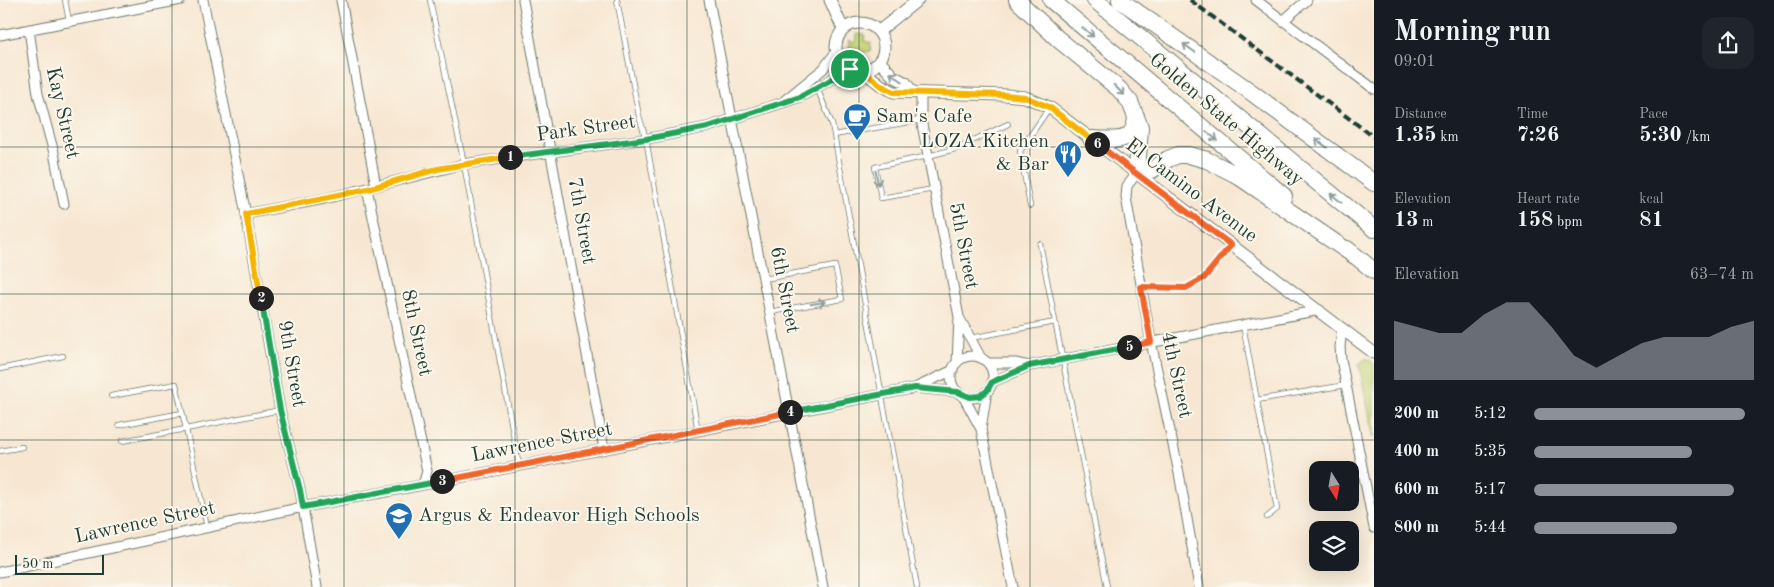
<!DOCTYPE html>
<html lang="en">
<head>
<meta charset="utf-8">
<style>
  body { margin:0; font-family:"Old Standard TT",serif; background:#20242c; color:#f1f3f6; height:100vh; display:flex; flex-direction:column; font-size:19px; white-space:nowrap }
  * { box-sizing:border-box; margin:0 }
  p { font-size:16px; color:#9ea1a6 }
  .icon { flex:none; width:28px; height:28px; fill:none; stroke:currentColor; stroke-width:2; stroke-linecap:round; stroke-linejoin:round }
  .map { position:relative; flex:1; overflow:hidden }
  .details { display:flex; flex-direction:column; background:#171b24; width:400px }
  .details>* { flex:none }
  .needle { width:32px; rotate:169deg }
  .controls { position:absolute; left:1309px; top:461px; display:grid; gap:10px }
  .controls a { display:grid; place-items:center; width:50px; height:50px; border-radius:10px; background:#171b24; box-shadow:0 5px 20px #0002; font-size:25px }
  .scale { position:absolute; left:15px; bottom:12px; width:89px; box-sizing:border-box; padding-left:5px; border:2px solid #1f3d34; border-top:0; font-size:14px; line-height:18px; white-space:nowrap; color:#1f3d34; -webkit-text-stroke:4px #fbf7ec; paint-order:stroke }
  .pin { position:absolute; display:grid; place-items:center; width:42px; height:42px; color:#fff; margin:-21px; border:2px solid #fff; border-radius:50%; box-shadow:0 1px 5px #0007 }
  .km { position:absolute; width:25px; height:25px; margin:-12px; border-radius:50%; background:#222; color:#fff; font-size:14px; line-height:25px; text-align:center }
  .round { display:grid; place-items:center; flex:none; width:52px; height:52px; border-radius:15px; background:#20242c }
  .overview { display:flex; align-items:center; justify-content:space-between; height:85px; padding:0 20px }
  h1 { font-size:28px; font-weight:700; line-height:38px }
  .metrics { display:grid; grid-template-columns:repeat(3,1fr); gap:8px; height:85px; padding:5px 20px }
  .metrics div { display:grid; align-content:center }
  .metrics b { font-size:21px; font-weight:700 }
  .metrics small { font-size:14px; font-weight:400 }
  .metrics p { font-size:14px }
  .chart { height:140px; padding:10px 20px }
  .chart p { display:flex; justify-content:space-between }
  .chart svg { width:100%; height:90px; margin-top:5px; fill:#8c9099; opacity:.7 }
  ul { padding:0 20px; list-style:none; font-size:16px }
  li { display:grid; grid-template-columns:80px 60px 1fr; align-items:center; height:38px }
  li i { height:12px; border-radius:6px; background:#8c9099 }
  main { display:flex; flex:1; min-height:0 }
  .map>svg:first-child { display:block }
  .green { fill:#c2d275; stroke:#708854 }
  .lines { fill:none; stroke-linecap:round; stroke-linejoin:round }
  .service-casing { stroke:#6b786b; stroke-width:6 }
  .minor-casing { stroke:#6b786b; stroke-width:11 }
  .tertiary-casing { stroke:#6b786b; stroke-width:13 }
  .motorway-casing { stroke:#6b786b; stroke-width:18 }
  .service { stroke:#fff; stroke-width:4.5 }
  .minor { stroke:#fff; stroke-width:9 }
  .tertiary { stroke:#fff; stroke-width:11 }
  .motorway { stroke:#fff; stroke-width:16 }
  .rail { stroke:#1f3d34; stroke-width:4; stroke-dasharray:8 4; stroke-linecap:butt }
  .oneway { stroke:#8f9e9a }
  .split-1-casing { stroke:#fff; stroke-width:10 }
  .split-2-casing { stroke:#fff; stroke-width:10 }
  .split-3-casing { stroke:#fff; stroke-width:10 }
  .split-4-casing { stroke:#fff; stroke-width:10 }
  .split-5-casing { stroke:#fff; stroke-width:10 }
  .split-6-casing { stroke:#fff; stroke-width:10 }
  .split-7-casing { stroke:#fff; stroke-width:10 }
  .split-1 { stroke:#22a559; stroke-width:6 }
  .split-2 { stroke:#f5b400; stroke-width:6 }
  .split-3 { stroke:#22a559; stroke-width:6 }
  .split-4 { stroke:#f0652b; stroke-width:6 }
  .split-5 { stroke:#22a559; stroke-width:6 }
  .split-6 { stroke:#f0652b; stroke-width:6 }
  .split-7 { stroke:#f5b400; stroke-width:6 }
  .grid { fill:none; stroke:#1f3d34; stroke-width:1; stroke-opacity:0.55 }
  .labels { text-anchor:middle; dominant-baseline:central; stroke-width:4; stroke-linejoin:round; paint-order:stroke }
  .street-label { font-size:20px; fill:#1f3d34; stroke:#fbf7ec }
  .poi-label { font-size:20px; fill:#1f3d34; stroke:#fbf7ec; text-anchor:start }
</style>
</head>
<body>
<main>
<div class="map">
<svg width="1374" height="587" viewBox="0 0 1374 587">
  <rect width="100%" height="100%" fill="#fbf7ec"/>
  <filter id="ink" filterUnits="userSpaceOnUse"><feTurbulence type="fractalNoise" baseFrequency=".02" numOctaves="2"/><feDisplacementMap in="SourceGraphic" scale="10" xChannelSelector="R" yChannelSelector="G"/><feConvolveMatrix kernelMatrix="1 2 1 2 8 2 1 2 1" color-interpolation-filters="sRGB"/></filter>
  <filter id="wash" filterUnits="userSpaceOnUse"><feTurbulence type="fractalNoise" baseFrequency=".0096" numOctaves="4" result="noise"/><feDisplacementMap in="SourceGraphic" scale="20" xChannelSelector="R" yChannelSelector="G"/><feGaussianBlur stdDeviation="1.12" result="paint"/><feColorMatrix in="noise" values="0 0 0 0 0 0 0 0 0 0 0 0 0 0 0 0 0 1.4 0 .05"/><feComposite in="paint" operator="in"/></filter>
  <g filter="url(#wash)">
    <rect width="100%" height="100%" fill="#f7e7d2"/>
    <path class="green" d="M 856,34 L 865,35 L 864,41 L 871,43 L 870,51 L 863,52 L 861,57 L 854,56 L 855,50 L 851,48 L 848,49 L 849,40 L 853,42 L 857,39 Z
      M 1367,358 L 1374,364 L 1374,439 L 1359,364 Z"/>
  </g>
  <g filter="url(#ink)">
    <g class="lines">
      <g class="service-casing">
        <path id="service" d="M 65,0 L 69,21
          M 430,0 L 464,164 L 519,466
          M 617,0 L 639,116 L 646,139 L 698,431
          M 817,88 L 832,124 L 917,587
          M 834,135 L 921,120
          M 934,189 L 881,198 L 875,167 L 928,156 L 955,149 L 1008,124
          M 1030,206 L 1020,151 L 1049,108
          M 1040,244 L 1107,587
          M 764,279 L 835,266 L 842,299 L 770,312
          M 1141,287 L 1186,288 L 1204,279 L 1230,246
          M 1243,325 L 1277,509 L 1267,517
          M 971,338 L 1055,322
          M 0,369 L 63,356
          M 111,396 L 176,384 L 186,429 L 122,441
          M 1257,400 L 1346,385
          M 119,425 L 182,413
          M 0,451 L 22,447
          M 207,527 L 186,429 L 280,410"/>
      </g>
      <g class="minor-casing">
        <path id="minor" d="M 203,0 L 246,214 L 280,410 L 300,490 L 317,587
          M 341,0 L 376,186
          M 523,0 L 604,449
          M 709,0 L 823,587
          M 1256,0 L 1374,89
          M 1283,21 L 1307,0
          M 29,29 L 38,94 L 54,153 L 64,204
          M 0,35 L 181,0
          M 921,93 L 921,119 L 959,317 L 957,363
          M 785,100 L 823,69 L 836,52
          M 1137,173 L 1127,186 L 1126,197 L 1151,342 L 1179,473 L 1199,587
          M 367,189 L 427,471 L 423,485
          M 246,214 L 324,199 L 464,164 L 646,139 L 708,127 L 800,97 L 850,69
          M 960,319 L 981,358
          M 1342,329 L 1340,347 L 1341,359 L 1374,528
          M951 377a21 21 0 1 1 42 0a21 21 0 1 1-42 0Z
          M 988,363 L 1015,363 L 1029,366
          M 992,382 L 1029,366 L 1320,310
          M 915,388 L 958,392
          M 963,396 L 981,429 L 1013,587
          M 981,429 L 987,391
          M 0,572 L 303,507 L 407,488 L 915,388 L 953,370"/>
      </g>
      <g class="tertiary-casing">
        <path id="tertiary" d="M 830,0 L 843,29
          M836 47a24 24 0 1 1 48 0a24 24 0 1 1-48 0Z
          M 879,31 L 918,0
          M 879,61 L 893,76 L 906,83 L 912,92
          M 863,71 L 881,85 L 894,92 L 1005,95 L 1025,97 L 1049,107 L 1374,353"/>
      </g>
      <g class="motorway-casing">
        <path id="motorway" d="M 1017,0 L 1058,39 L 1119,89 L 1130,102 L 1140,127 L 1137,173 L 1152,170 L 1168,159 L 1178,155 L 1189,155 L 1207,160 L 1235,174 L 1355,256
          M 1051,0 L 1284,196
          M 1095,0 L 1374,229
          M 1120,0 L 1247,89 L 1374,183
          M 1091,139 C 1113,139 1135,146 1136,116
          M 1347,249 L 1374,271"/>
      </g>
      <use href="#service" class="service"/>
      <use href="#minor" class="minor"/>
      <use href="#tertiary" class="tertiary"/>
      <use href="#motorway" class="motorway"/>
      <path class="rail" d="M 1190,0 L 1374,137"/>
    </g>
    <defs><path id="oneway-shaft" d="M-6 0H5M1.5-3L5.5 0L1.5 3" fill="none" stroke-width="1.6" stroke-linecap="round" stroke-linejoin="round" transform="scale(1.25)"/></defs>
    <g class="oneway">
      <use href="#oneway-shaft" transform="translate(1088 32) rotate(40)"/>
      <use href="#oneway-shaft" transform="translate(1189 48) rotate(-145)"/>
      <use href="#oneway-shaft" transform="translate(896 77) rotate(-146)"/>
      <use href="#oneway-shaft" transform="translate(1119 90) rotate(45)"/>
      <use href="#oneway-shaft" transform="translate(1212 136) rotate(40)"/>
      <use href="#oneway-shaft" transform="translate(1321 143) rotate(-144)"/>
      <use href="#oneway-shaft" transform="translate(877 178) rotate(79)"/>
      <use href="#oneway-shaft" transform="translate(1336 198) rotate(-141)"/>
      <use href="#oneway-shaft" transform="translate(818 303) rotate(-10)"/>
    </g>
  </g>
  <g class="lines" filter="url(#ink)">
    <g class="split-1-casing">
      <path id="split-1" d="M 510,157 L 646,139 L 708,127 L 800,97 L 850,69"/>
    </g>
    <g class="split-2-casing">
      <path id="split-2" d="M 261,298 L 246,214 L 368,189 L 437,169 L 510,157"/>
    </g>
    <g class="split-3-casing">
      <path id="split-3" d="M 261,298 L 280,410 L 300,490 L 303,507 L 442,481"/>
    </g>
    <g class="split-4-casing">
      <path id="split-4" d="M 442,481 L 790,412"/>
    </g>
    <g class="split-5-casing">
      <path id="split-5" d="M 790,412 L 915,388 L 958,392 L 970,397 L 980,396 L 987,391 L 992,382 L 1029,366 L 1129,347"/>
    </g>
    <g class="split-6-casing">
      <path id="split-6" d="M 1097,144 L 1231,245 L 1204,278 L 1186,288 L 1141,287 L 1151,342 L 1129,347"/>
    </g>
    <g class="split-7-casing">
      <path id="split-7" d="M 850,69 L 863,71 L 882,86 L 894,92 L 1005,95 L 1025,97 L 1049,107 L 1097,144"/>
    </g>
    <use href="#split-1" class="split-1"/>
    <use href="#split-2" class="split-2"/>
    <use href="#split-3" class="split-3"/>
    <use href="#split-4" class="split-4"/>
    <use href="#split-5" class="split-5"/>
    <use href="#split-6" class="split-6"/>
    <use href="#split-7" class="split-7"/>
  </g>
  <path class="grid" d="M 172,0 L 172,587M 344,0 L 344,587M 515,0 L 515,587M 687,0 L 687,587M 859,0 L 859,587M 1030,0 L 1030,587M 1202,0 L 1202,587M 0,147 L 1374,147M 0,294 L 1374,294M 0,440 L 1374,440"/>
  <defs>
    <g id="cafe-pin" transform="scale(1.4375)"><path d="M0 17L-7.5 6A9.5 9.5 0 1 1 7.5 6Z" fill="#1f6fb2" stroke="#fbf7ec"/><path d="M-5.5-4.5H6V0H3Q3 3.5 0 3.5H-2.5Q-5.5 3.5-5.5 0ZM3-3.2v2h1.7v-2ZM-6 4.5H4V6H-6Z" fill="#fff"/></g>
    <g id="restaurant-pin" transform="scale(1.4375)"><path d="M0 17L-7.5 6A9.5 9.5 0 1 1 7.5 6Z" fill="#1f6fb2" stroke="#fbf7ec"/><path d="M-5-6h1v4h1v-4h1v4h1v-4h1v5L-1.5 .5V6h-2V.5L-5-1ZM5-6V6H3V1.5H1.5Q1.5-4 5-6Z" fill="#fff"/></g>
    <g id="school-pin" transform="scale(1.4375)"><path d="M0 17L-7.5 6A9.5 9.5 0 1 1 7.5 6Z" fill="#1f6fb2" stroke="#fbf7ec"/><path d="M0-5L7-2L0 1L-7-2ZM-4 1L0 2.5L4 1V4Q0 6-4 4Z" fill="#fff"/></g>
  </defs>
  <g fill-rule="evenodd">
    <use href="#cafe-pin" x="857" y="117"/>
    <use href="#restaurant-pin" x="1068" y="154"/>
    <use href="#school-pin" x="399" y="516"/>
  </g>
  <g class="labels">
    <g class="street-label">
      <text transform="translate(62 113) rotate(77)">Kay Street</text>
      <text transform="translate(1226 120) rotate(40)">Golden State Highway</text>
      <text transform="translate(586 129) rotate(-8)">Park Street</text>
      <text transform="translate(1191 191) rotate(37)">El Camino Avenue</text>
      <text transform="translate(581 221) rotate(80)">7th Street</text>
      <text transform="translate(963 246) rotate(79)">5th Street</text>
      <text transform="translate(784 290) rotate(79)">6th Street</text>
      <text transform="translate(416 333) rotate(78)">8th Street</text>
      <text transform="translate(291 364) rotate(80)">9th Street</text>
      <text transform="translate(1176 375) rotate(78)">4th Street</text>
      <text transform="translate(542 443) rotate(-11)">Lawrence Street</text>
      <text transform="translate(145 523) rotate(-12)">Lawrence Street</text>
    </g>
    <g class="poi-label">
      <text x="876" y="117">Sam's Cafe</text>
      <text x="1049" y="142" text-anchor="end">LOZA Kitchen<tspan x="1049" dy="23">&amp; Bar</tspan></text>
      <text x="418" y="516">Argus &amp; Endeavor High Schools</text>
    </g>
  </g>
</svg>
<div class="controls">
<a><svg class="needle" viewBox="-14 -14 28 28"><path d="M0-13l5 13h-10z" fill="#e53935"/><path d="M0 13l5-13h-10z" fill="#9ea1a6"/></svg></a>
<a><svg class="icon" aria-label="layers" viewBox="0 0 24 24"><path d="M12 4l9 5-9 5-9-5zM3 14l9 5 9-5"/></svg></a>
</div>
<div class="scale">50 m</div>
<div class="pin" style="left:850px;top:69px;background:#1e9e55"><svg class="icon" aria-label="arrive" viewBox="0 0 24 24"><path d="M6 21V4h12l-3 4 3 4H6"/></svg></div>
<b class="km" style="left:510px;top:157px">1</b>
<b class="km" style="left:261px;top:298px">2</b>
<b class="km" style="left:442px;top:481px">3</b>
<b class="km" style="left:790px;top:412px">4</b>
<b class="km" style="left:1129px;top:347px">5</b>
<b class="km" style="left:1097px;top:144px">6</b>
</div>
<section class="details">
<div class="overview"><div><h1>Morning run</h1><p>09:01</p></div><a class="round"><svg class="icon" aria-label="share" viewBox="0 0 24 24"><path d="M12 15V3M7 8l5-5 5 5M5 13v7h14v-7"/></svg></a></div>
<div class="metrics">
<div><p>Distance</p><b>1.35<small> km</small></b></div>
<div><p>Time</p><b>7:26</b></div>
<div><p>Pace</p><b>5:30<small> /km</small></b></div>
</div>
<div class="metrics">
<div><p>Elevation</p><b>13<small> m</small></b></div>
<div><p>Heart rate</p><b>158<small> bpm</small></b></div>
<div><p>kcal</p><b>81</b></div>
</div>
<div class="chart"><p><span>Elevation</span>63–74 m</p>
<svg viewBox="0 0 160 44" preserveAspectRatio="none"><path d="M0 44V15L10 18L20 21L30 21L40 12L50 6L60 6L70 18L80 32L90 38L100 32L110 26L120 23L130 23L140 23L150 18L160 15V44z"/></svg>
</div>
<ul>
<li><b>200 m</b>5:12<i style="width:96%"></i></li>
<li><b>400 m</b>5:35<i style="width:72%"></i></li>
<li><b>600 m</b>5:17<i style="width:91%"></i></li>
<li><b>800 m</b>5:44<i style="width:65%"></i></li>
</ul>
</section>
</main>
</body>
</html>
